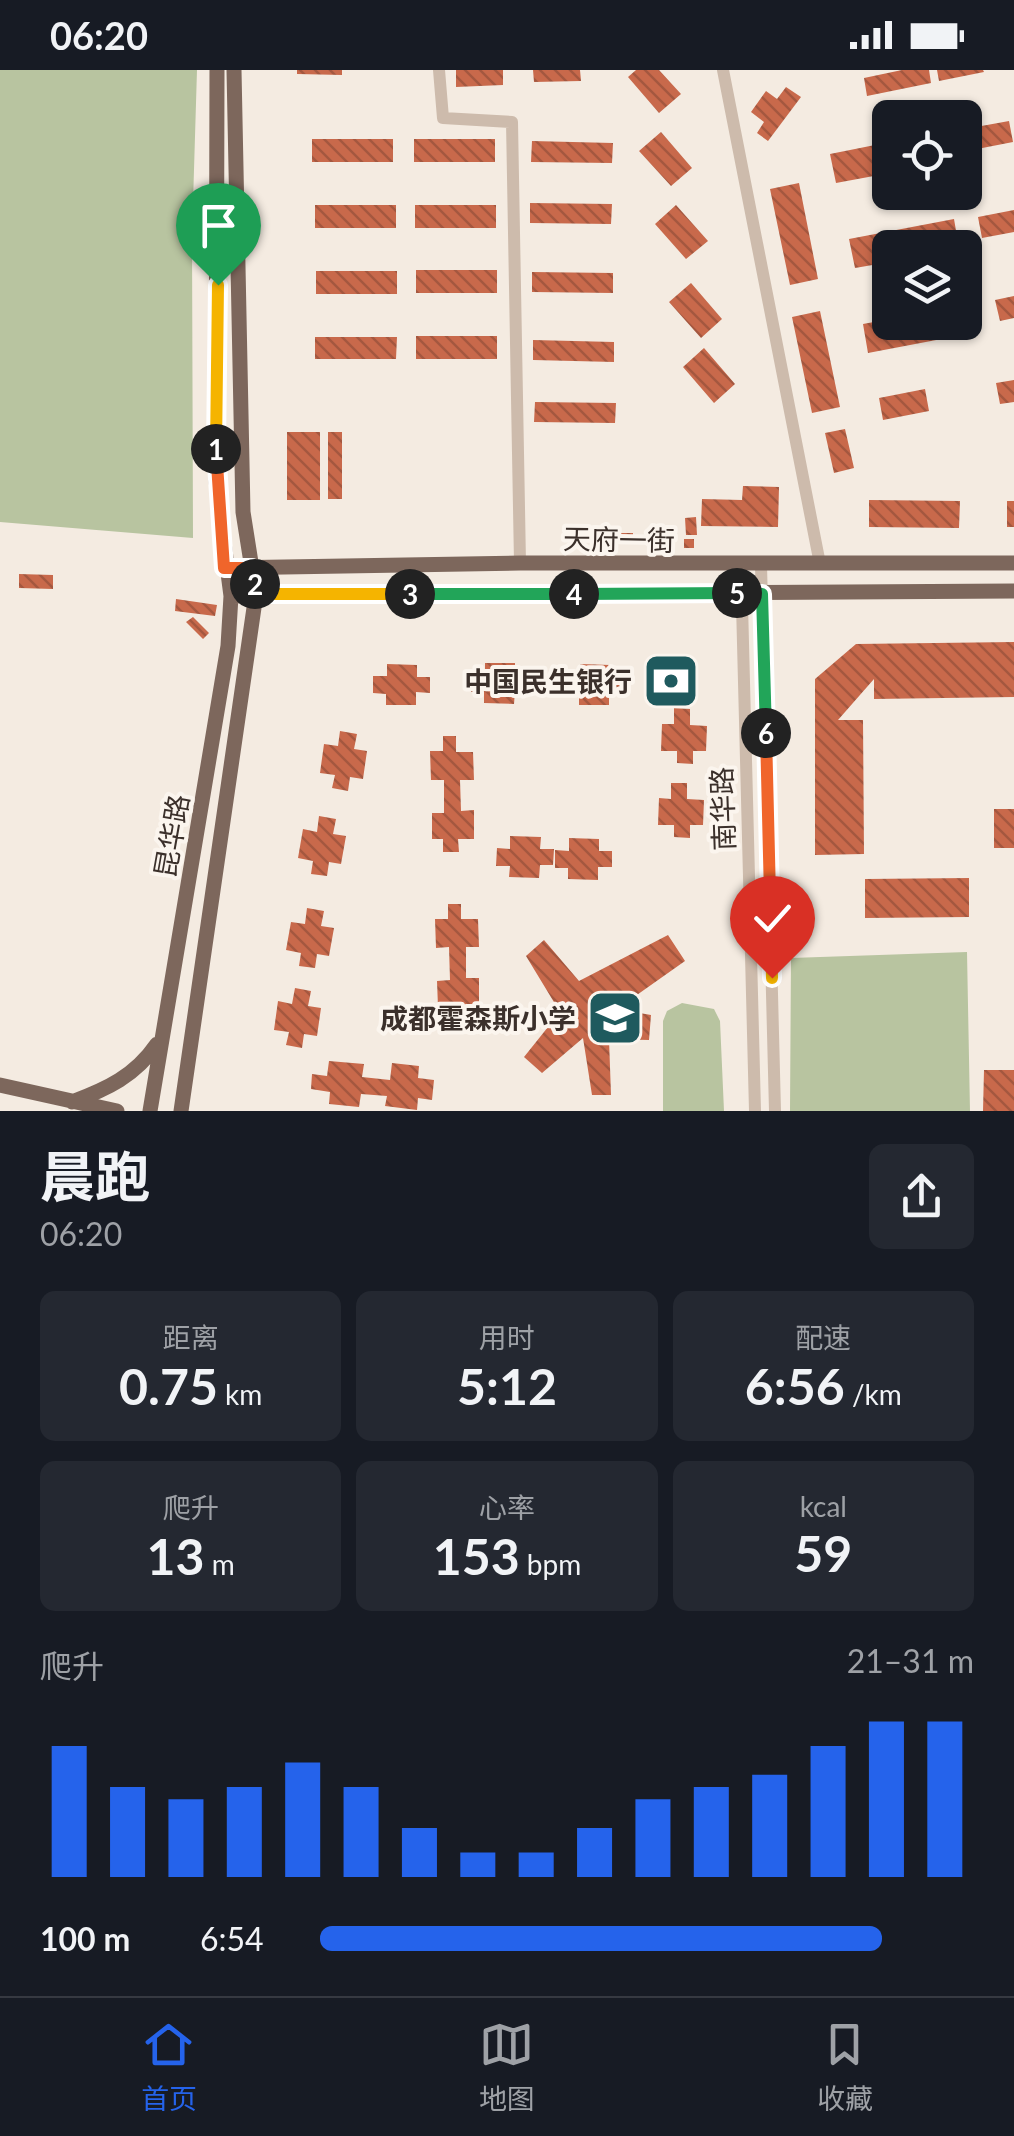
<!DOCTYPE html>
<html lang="zh">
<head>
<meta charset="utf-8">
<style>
  body { margin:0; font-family:Lato,"Noto Sans SC",sans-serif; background:#242831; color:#f1f3f6; height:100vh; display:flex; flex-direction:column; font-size:38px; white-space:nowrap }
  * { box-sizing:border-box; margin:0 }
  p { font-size:32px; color:#9ea1a6 }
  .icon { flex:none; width:55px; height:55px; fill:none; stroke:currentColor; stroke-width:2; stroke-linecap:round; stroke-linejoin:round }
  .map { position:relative; height:1041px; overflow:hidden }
  .panel { display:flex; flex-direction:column; background:#171b24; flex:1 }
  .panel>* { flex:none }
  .buttons { position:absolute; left:872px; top:30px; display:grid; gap:20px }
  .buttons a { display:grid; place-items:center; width:110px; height:110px; border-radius:15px; background:#171b24; box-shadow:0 2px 8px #0004; font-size:50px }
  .pin { position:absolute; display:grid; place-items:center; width:85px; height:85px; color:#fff; margin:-102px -42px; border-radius:50% 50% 50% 0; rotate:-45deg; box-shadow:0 0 10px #0007 }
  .pin .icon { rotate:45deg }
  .km { position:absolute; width:50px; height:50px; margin:-25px; border-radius:50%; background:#222; color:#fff; font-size:28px; line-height:50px; text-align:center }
  .round { display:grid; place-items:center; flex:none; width:105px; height:105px; border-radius:15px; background:#242831 }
  .overview { display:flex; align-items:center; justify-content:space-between; height:170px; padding:0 40px }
  h1 { font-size:55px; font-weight:700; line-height:75px }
  .figures { display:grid; grid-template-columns:repeat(3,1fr); gap:15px; height:170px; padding:10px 40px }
  .figures div { display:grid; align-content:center; border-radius:15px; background:#242831; text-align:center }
  .figures b { font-size:50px; font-weight:700 }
  .figures small { font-size:28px; font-weight:400 }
  .figures p { font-size:28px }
  .chart { height:280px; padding:20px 40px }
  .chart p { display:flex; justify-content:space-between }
  .chart svg { width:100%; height:180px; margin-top:10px; stroke:#2563eb; stroke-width:6 }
  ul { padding:0 40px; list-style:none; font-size:32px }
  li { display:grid; grid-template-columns:160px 120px 1fr; align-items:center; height:75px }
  li i { height:25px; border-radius:12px; background:#2563eb }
  .status { display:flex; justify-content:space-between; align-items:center; height:70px; padding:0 50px; background:#171b24; direction:ltr }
  .status svg { height:28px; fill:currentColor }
  .tabs { display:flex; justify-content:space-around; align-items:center; height:140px; border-top:2px solid #363941; background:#171b24; font-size:28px; color:#9ea1a6 }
  .tabs a { display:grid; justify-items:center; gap:5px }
  .tabs .current { color:#2563eb }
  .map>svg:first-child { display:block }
  .park { fill:#b8c4a0 }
  .building { fill:url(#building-back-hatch) }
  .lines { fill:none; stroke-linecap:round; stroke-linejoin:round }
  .minor { stroke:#cdbbac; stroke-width:12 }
  .major { stroke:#7d675c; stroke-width:15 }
  .split-1-casing { stroke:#fff; stroke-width:20 }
  .split-2-casing { stroke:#fff; stroke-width:20 }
  .split-3-casing { stroke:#fff; stroke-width:20 }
  .split-4-casing { stroke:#fff; stroke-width:20 }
  .split-5-casing { stroke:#fff; stroke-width:20 }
  .split-6-casing { stroke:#fff; stroke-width:20 }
  .split-7-casing { stroke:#fff; stroke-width:20 }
  .split-8-casing { stroke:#fff; stroke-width:20 }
  .split-1 { stroke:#f5b400; stroke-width:12 }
  .split-2 { stroke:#f0652b; stroke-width:12 }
  .split-3 { stroke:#f5b400; stroke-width:12 }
  .split-4 { stroke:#22a559; stroke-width:12 }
  .split-5 { stroke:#22a559; stroke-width:12 }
  .split-6 { stroke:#22a559; stroke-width:12 }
  .split-7 { stroke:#f0652b; stroke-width:12 }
  .split-8 { stroke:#f5b400; stroke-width:12 }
  .labels { text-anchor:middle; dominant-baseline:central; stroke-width:8; stroke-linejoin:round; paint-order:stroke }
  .street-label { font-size:28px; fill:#3b302b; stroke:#fbf5ee }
  .poi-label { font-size:28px; font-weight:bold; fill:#3b302b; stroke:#fbf5ee; text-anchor:end }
</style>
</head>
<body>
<div class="status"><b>06:20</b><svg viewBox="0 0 49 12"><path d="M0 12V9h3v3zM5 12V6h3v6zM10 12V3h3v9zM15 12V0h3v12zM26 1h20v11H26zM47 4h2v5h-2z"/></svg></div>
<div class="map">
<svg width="1014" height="1041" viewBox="0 0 1014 1041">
  <defs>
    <pattern id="building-back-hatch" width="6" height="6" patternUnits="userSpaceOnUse" patternTransform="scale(2.5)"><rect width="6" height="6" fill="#c8694b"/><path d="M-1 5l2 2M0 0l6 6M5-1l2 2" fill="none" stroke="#a4573f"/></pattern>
  </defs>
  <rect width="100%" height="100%" fill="#f4ebe1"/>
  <path class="park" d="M 0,0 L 197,0 L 192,166 L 193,468 L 0,452 Z
    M 967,882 L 970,1041 L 790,1041 L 791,888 Z
    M 682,933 L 714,939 L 720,951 L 724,1041 L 663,1041 L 663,951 L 667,941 Z"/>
  <path class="building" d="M 297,0 L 342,0 L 342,5 L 297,4 Z
    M 456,0 L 503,0 L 503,15 L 456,17 Z
    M 533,0 L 580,0 L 581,11 L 534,12 Z
    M 636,0 L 659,0 L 681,24 L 659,43 L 628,7 Z
    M 902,0 L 929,0 L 931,13 L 867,26 L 864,8 Z
    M 937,0 L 983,0 L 984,2 L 939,11 Z
    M 786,17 L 801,27 L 768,71 L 757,63 L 764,52 L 751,42 L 766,21 L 777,29 Z
    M 1009,51 L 1013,72 L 967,81 L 965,59 Z
    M 661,62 L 692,98 L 671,116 L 639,81 Z
    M 312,69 L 393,69 L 393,92 L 312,92 Z
    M 414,69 L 495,69 L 495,92 L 414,92 Z
    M 532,71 L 613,73 L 612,93 L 531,92 Z
    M 890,72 L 890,103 L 836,113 L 830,84 Z
    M 799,113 L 818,209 L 790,215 L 770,119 Z
    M 530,133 L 612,134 L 611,154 L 530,153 Z
    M 315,135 L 396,135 L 396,158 L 315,158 Z
    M 415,135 L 496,135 L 496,158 L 415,158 Z
    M 676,135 L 708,171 L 686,189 L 655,154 Z
    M 1014,140 L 1014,162 L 982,168 L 978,147 Z
    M 954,149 L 959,178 L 890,178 L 890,192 L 855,198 L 849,169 Z
    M 416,200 L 497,200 L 497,223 L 416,223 Z
    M 316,201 L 397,201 L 397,224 L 316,224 Z
    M 532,202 L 613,203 L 613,223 L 532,222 Z
    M 691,213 L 722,249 L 701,268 L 669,232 Z
    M 1014,226 L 1014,248 L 1000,251 L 995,230 Z
    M 967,232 L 973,263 L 868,283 L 863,254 L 890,249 L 890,252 L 965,252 Z
    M 820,241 L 840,337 L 812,343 L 792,247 Z
    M 416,266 L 497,266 L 497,289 L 416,289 Z
    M 315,267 L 397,267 L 396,289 L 315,289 Z
    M 533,270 L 614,272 L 614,292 L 533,290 Z
    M 704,278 L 735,314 L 714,333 L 683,297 Z
    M 1014,310 L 1014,332 L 1000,334 L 996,313 Z
    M 925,319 L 929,341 L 883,350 L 879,328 Z
    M 535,332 L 616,333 L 615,353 L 534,352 Z
    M 845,359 L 854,398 L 834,403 L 825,363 Z
    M 287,362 L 320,362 L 320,430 L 287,430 Z
    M 328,362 L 342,362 L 342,429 L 328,429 Z
    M 743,416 L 779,417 L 778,457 L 701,456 L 702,429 L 742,430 Z
    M 869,430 L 960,431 L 959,458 L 869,457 Z
    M 1007,431 L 1014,431 L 1014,457 L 1007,457 Z
    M 696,447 L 697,465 L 686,465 L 685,448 Z
    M 619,463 L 633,463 L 633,472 L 619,472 Z
    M 684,469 L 694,469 L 694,478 L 684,478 Z
    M 19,504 L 53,505 L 53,519 L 19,518 Z
    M 176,529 L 217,535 L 215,546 L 175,541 Z
    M 193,547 L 209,563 L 203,569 L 186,552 Z
    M 1014,572 L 1014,627 L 874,629 L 874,609 L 838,650 L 863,650 L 864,784 L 815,785 L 815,609 L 856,574 Z
    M 485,593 L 515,593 L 515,605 L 528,605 L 528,621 L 515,621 L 514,634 L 484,633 L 484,622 L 471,622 L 472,604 L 485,605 Z
    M 387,594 L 417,595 L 417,607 L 430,607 L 430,623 L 416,622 L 416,635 L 386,635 L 386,624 L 373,623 L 373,606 L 387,606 Z
    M 580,594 L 610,595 L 610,607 L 623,607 L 622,623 L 609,622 L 609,635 L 579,635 L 579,624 L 566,623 L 566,606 L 580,606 Z
    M 674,638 L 690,639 L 690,655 L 707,656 L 706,681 L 693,681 L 693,694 L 677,693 L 677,681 L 661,681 L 662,654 L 674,654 Z
    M 340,661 L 357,664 L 354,679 L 367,681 L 363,709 L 350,707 L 348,721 L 332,718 L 335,705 L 320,703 L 324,674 L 338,676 Z
    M 443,666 L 456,666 L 456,682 L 473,682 L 474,710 L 460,710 L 461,741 L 474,740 L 474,769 L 458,769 L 459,782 L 443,782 L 443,769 L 432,769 L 432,743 L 444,743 L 444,710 L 431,710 L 430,681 L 443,681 Z
    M 671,713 L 687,713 L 687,729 L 704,730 L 703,755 L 690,755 L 690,768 L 674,767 L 674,755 L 658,755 L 659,728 L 671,729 Z
    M 994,739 L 1014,739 L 1014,778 L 994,778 Z
    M 319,746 L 336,749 L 333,764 L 346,766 L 341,794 L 329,792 L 327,806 L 311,804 L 313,791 L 298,788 L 303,759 L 317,762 Z
    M 510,766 L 541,767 L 540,779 L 554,779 L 553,795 L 540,795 L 539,808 L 509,807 L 510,796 L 496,796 L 497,778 L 510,779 Z
    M 569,768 L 599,769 L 599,781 L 612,781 L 612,797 L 598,797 L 598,810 L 568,809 L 568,798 L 555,798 L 555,780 L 569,781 Z
    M 969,808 L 969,847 L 865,848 L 865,809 Z
    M 448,834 L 461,834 L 461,849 L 478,849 L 479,877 L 466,877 L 466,908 L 479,908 L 479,936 L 463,937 L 464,950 L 448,950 L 448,937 L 438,937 L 437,911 L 450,910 L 449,877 L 436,878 L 435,849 L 448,849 Z
    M 307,838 L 324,841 L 321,856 L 334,858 L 329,886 L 317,884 L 315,898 L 299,896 L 301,883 L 286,880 L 291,852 L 305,854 Z
    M 668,865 L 685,891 L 617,939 L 651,945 L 649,970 L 609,969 L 611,1025 L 592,1025 L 583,968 L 542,1003 L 524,987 L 560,942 L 526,886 L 544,870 L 579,911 Z
    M 295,918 L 311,921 L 308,936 L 321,938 L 317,966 L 304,964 L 302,978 L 286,975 L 289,962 L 274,960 L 278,931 L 292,934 Z
    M 329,991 L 364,994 L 362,1007 L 390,1010 L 392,993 L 419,996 L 418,1008 L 434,1010 L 432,1030 L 418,1028 L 417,1040 L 385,1036 L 387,1026 L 361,1024 L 359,1037 L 329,1034 L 330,1022 L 311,1019 L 312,1004 L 327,1006 Z
    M 984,1000 L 1014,1000 L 1014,1041 L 983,1041 Z"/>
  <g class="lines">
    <path class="minor" d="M 439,0 L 443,48 L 512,52 L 520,493
      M 723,0 L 820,494
      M 741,495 L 755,1041
      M 761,495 L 775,1041"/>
    <path class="major" d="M 224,498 L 520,493 L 1014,493
      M 231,526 L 1014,521
      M 0,1015 L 117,1041
      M 72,1032 C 107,1019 135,1006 157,974
      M 150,1041 L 228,576 L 231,526 L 216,411 L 217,0
      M 181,1041 L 256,524 L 243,442 L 234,0"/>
  </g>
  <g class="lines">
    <g class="split-1-casing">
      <path id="split-1" d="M 216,379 L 218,215"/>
    </g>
    <g class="split-2-casing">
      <path id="split-2" d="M 216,379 L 224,498 L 252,498 L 255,514"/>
    </g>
    <g class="split-3-casing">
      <path id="split-3" d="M 255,514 L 256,524 L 410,524"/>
    </g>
    <g class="split-4-casing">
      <path id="split-4" d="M 410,524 L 574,524"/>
    </g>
    <g class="split-5-casing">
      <path id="split-5" d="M 574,524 L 737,523"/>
    </g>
    <g class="split-6-casing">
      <path id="split-6" d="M 737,523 L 762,524 L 766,663"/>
    </g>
    <g class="split-7-casing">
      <path id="split-7" d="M 766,663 L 770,826"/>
    </g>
    <g class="split-8-casing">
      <path id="split-8" d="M 770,826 L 772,908"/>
    </g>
    <use href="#split-1" class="split-1"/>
    <use href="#split-2" class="split-2"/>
    <use href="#split-3" class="split-3"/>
    <use href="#split-4" class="split-4"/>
    <use href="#split-5" class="split-5"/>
    <use href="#split-6" class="split-6"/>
    <use href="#split-7" class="split-7"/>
    <use href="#split-8" class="split-8"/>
  </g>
  <defs>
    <g id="bank-square" transform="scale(2.875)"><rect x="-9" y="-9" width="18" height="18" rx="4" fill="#1f5a5e" stroke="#fbf5ee"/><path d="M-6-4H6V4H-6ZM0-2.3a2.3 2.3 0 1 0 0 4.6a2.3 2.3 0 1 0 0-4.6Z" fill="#fff"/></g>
    <g id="school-square" transform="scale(2.875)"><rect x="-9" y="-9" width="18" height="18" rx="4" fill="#1f5a5e" stroke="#fbf5ee"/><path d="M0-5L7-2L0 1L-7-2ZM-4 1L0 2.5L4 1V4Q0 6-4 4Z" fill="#fff"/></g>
  </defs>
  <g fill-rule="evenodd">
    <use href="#bank-square" x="671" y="611"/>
    <use href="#school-square" x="615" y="948"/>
  </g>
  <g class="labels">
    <g class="street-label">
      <text transform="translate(619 469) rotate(1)">天府一街</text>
      <text transform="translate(722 739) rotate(-92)">南华路</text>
      <text transform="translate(171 766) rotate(-80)">昆华路</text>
    </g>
    <g class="poi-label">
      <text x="632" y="611">中国民生银行</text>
      <text x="576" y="948">成都霍森斯小学</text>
    </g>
  </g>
</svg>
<div class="buttons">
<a><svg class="icon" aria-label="locate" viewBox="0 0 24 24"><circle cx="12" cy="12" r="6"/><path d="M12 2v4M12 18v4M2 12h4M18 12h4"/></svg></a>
<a><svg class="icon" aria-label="layers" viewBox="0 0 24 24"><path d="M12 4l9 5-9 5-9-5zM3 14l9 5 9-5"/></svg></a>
</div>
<div class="pin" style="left:218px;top:215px;background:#1e9e55"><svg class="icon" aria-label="arrive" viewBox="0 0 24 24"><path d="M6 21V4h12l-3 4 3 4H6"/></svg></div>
<div class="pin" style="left:772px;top:908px;background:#d93025"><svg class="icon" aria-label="check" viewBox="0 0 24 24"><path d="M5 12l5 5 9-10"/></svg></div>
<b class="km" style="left:216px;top:379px">1</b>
<b class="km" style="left:255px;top:514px">2</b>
<b class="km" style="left:410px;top:524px">3</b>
<b class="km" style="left:574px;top:524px">4</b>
<b class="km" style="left:737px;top:523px">5</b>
<b class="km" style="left:766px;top:663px">6</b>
</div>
<section class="panel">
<div class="overview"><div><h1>晨跑</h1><p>06:20</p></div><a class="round"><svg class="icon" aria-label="share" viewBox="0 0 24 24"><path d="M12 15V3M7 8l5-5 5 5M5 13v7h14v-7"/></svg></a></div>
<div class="figures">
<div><p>距离</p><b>0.75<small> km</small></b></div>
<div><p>用时</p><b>5:12</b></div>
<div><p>配速</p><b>6:56<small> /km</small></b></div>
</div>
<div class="figures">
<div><p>爬升</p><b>13<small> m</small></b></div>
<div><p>心率</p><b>153<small> bpm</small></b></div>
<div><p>kcal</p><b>59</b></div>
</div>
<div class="chart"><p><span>爬升</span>21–31 m</p>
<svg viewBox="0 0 160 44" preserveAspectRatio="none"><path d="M5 44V12M15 44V22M25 44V25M35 44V22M45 44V16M55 44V22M65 44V32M75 44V38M85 44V38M95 44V32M105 44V25M115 44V22M125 44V19M135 44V12M145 44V6M155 44V6"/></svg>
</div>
<ul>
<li><b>100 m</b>6:54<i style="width:86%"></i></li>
</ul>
</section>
<nav class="tabs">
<a class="current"><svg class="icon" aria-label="home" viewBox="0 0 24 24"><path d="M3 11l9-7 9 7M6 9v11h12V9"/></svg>首页</a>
<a><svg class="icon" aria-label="map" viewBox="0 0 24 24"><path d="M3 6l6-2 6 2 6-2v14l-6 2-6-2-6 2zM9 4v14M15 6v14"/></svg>地图</a>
<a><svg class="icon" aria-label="saved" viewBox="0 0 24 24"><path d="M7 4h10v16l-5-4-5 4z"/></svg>收藏</a>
</nav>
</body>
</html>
